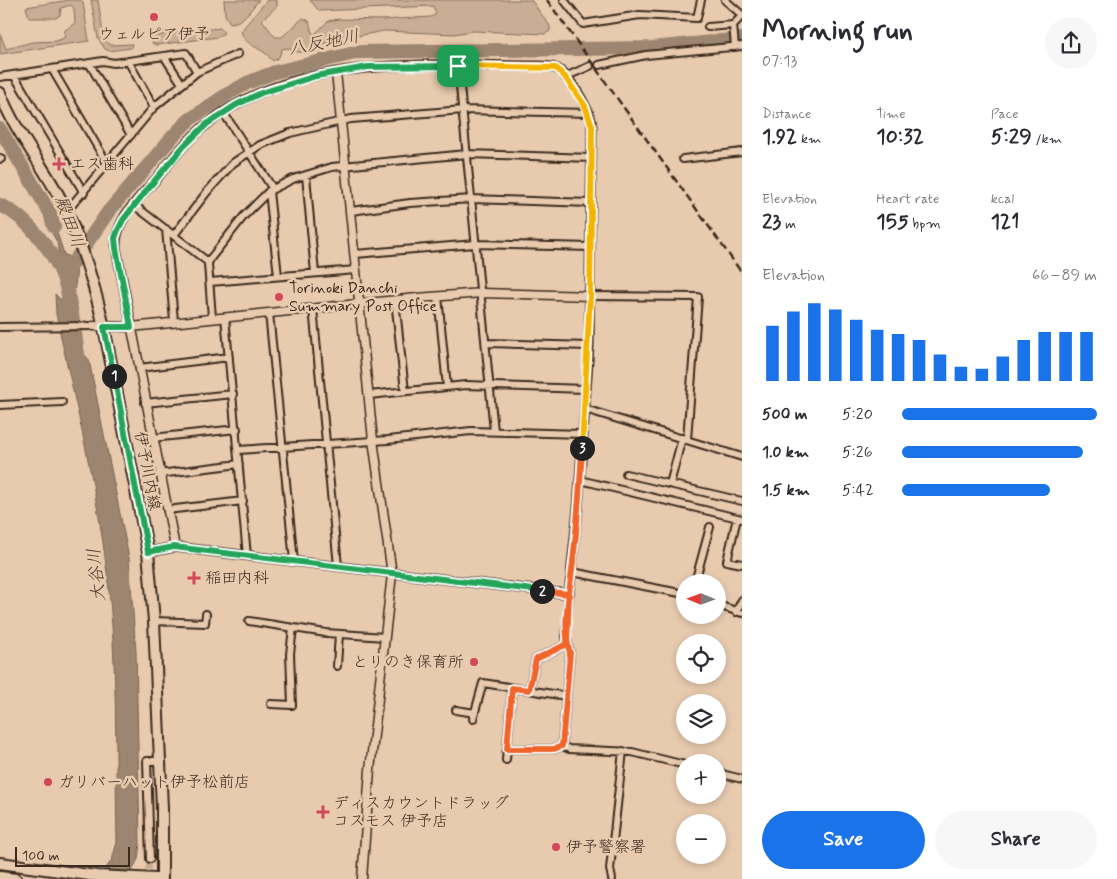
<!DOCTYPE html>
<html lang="en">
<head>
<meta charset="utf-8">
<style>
  body { margin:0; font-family:Mynerve,"Klee One",sans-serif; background:#f7f7f7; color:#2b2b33; height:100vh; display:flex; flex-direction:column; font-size:19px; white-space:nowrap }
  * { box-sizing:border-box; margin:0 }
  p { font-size:16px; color:#7c7c81 }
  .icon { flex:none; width:28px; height:28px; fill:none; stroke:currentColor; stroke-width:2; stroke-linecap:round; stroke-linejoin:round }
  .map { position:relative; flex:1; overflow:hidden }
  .panel { display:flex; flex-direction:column; background:#fff; width:375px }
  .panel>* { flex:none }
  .needle { width:32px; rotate:271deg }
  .tools { position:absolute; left:676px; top:574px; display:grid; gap:10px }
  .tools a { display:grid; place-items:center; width:50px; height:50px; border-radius:50%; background:#fff; box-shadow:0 2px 8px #0003; font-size:25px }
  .scale { position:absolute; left:15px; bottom:12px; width:115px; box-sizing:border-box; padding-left:5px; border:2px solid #3b2a1e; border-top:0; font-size:14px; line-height:18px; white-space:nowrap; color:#3b2a1e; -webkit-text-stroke:4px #e8cbaf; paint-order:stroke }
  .pin { position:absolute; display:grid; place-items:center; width:42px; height:42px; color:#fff; margin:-21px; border-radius:10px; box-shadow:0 2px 8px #0006 }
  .km { position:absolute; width:25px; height:25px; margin:-12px; border-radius:50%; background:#222; color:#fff; font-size:14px; line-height:25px; text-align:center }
  .round { display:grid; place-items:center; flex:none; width:52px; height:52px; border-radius:26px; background:#f7f7f7 }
  .overview { display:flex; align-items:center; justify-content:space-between; height:85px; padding:0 20px }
  h1 { font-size:28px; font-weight:700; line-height:38px }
  .figures { display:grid; grid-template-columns:repeat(3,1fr); gap:8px; height:85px; padding:5px 20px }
  .figures div { display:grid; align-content:center }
  .figures b { font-size:21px; font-weight:700 }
  .figures small { font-size:14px; font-weight:400 }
  .figures p { font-size:14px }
  .chart { height:140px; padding:10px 20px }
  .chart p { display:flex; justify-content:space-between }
  .chart svg { width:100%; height:90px; margin-top:5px; stroke:#1a73e8; stroke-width:6 }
  .primary-button { display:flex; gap:10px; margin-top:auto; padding:10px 20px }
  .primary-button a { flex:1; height:58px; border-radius:30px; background:#1a73e8; color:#fff; font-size:20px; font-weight:700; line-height:58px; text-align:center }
  .primary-button a+a { background:#f7f7f7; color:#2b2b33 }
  ul { padding:0 20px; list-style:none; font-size:16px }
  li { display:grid; grid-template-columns:80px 60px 1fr; align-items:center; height:38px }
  li i { height:12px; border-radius:6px; background:#1a73e8 }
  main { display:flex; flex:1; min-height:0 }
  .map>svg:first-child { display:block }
  .green { fill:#c9ae95; stroke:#826c5a }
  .water { fill:#9d8671; stroke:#766150 }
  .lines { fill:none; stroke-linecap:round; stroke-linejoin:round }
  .river { stroke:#9d8671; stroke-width:14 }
  .minor-tunnel { stroke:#c5ab92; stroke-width:6; stroke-dasharray:6 3; stroke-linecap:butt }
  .minor-casing { stroke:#3b2a1e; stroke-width:10 }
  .tertiary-casing { stroke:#3b2a1e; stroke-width:11 }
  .primary-casing { stroke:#3b2a1e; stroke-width:14 }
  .trunk-casing { stroke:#3b2a1e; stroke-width:14 }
  .minor { stroke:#e8cbaf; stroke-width:6 }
  .tertiary { stroke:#e8cbaf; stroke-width:8 }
  .primary { stroke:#e8cbaf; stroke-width:10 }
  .trunk { stroke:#e8cbaf; stroke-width:10 }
  .rail { stroke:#3b2a1e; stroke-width:2.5; stroke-dasharray:8 4; stroke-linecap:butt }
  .split-1-casing { stroke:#fff; stroke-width:10 }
  .split-2-casing { stroke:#fff; stroke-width:10 }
  .split-3-casing { stroke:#fff; stroke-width:10 }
  .split-4-casing { stroke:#fff; stroke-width:10 }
  .split-1 { stroke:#22a559; stroke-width:6 }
  .split-2 { stroke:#22a559; stroke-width:6 }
  .split-3 { stroke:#f0652b; stroke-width:6 }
  .split-4 { stroke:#f5b400; stroke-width:6 }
  .poi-dot { fill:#d1495b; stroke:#e8cbaf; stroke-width:2 }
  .labels { text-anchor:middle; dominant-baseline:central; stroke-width:5; stroke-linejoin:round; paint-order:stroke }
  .poi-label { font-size:16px; fill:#3b2a1e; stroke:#e8cbaf; text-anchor:start }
  .street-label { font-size:16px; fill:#3b2a1e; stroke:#e8cbaf }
  .water-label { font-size:18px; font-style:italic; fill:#4f3c2f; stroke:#e8cbaf }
</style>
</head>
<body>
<main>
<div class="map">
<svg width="742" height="879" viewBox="0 0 742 879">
  <rect width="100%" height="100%" fill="#e8cbaf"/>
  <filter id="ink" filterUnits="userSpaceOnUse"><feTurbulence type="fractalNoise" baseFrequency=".02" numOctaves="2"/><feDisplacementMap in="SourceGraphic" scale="10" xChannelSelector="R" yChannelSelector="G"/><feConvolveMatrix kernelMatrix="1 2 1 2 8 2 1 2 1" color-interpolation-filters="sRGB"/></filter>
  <g filter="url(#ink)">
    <path class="green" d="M 70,0 L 81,0 L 83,3 L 89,41 L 0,54 L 0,33 L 6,49 L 32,42 L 56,41 L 64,38 L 65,30 L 75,23 L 74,9 L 71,5 L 61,8 L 60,15 L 56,18 L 29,18 L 26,7 Z
      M 91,0 L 98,0 L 104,40 L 111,45 L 132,44 L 131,48 L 109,51 L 105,49 L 98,38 Z
      M 224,0 L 259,0 C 251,9 243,23 230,23 L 225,15 Z
      M 267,0 L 277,0 L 277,6 L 262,20 L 275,37 L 282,37 L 303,18 L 309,21 L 312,33 L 315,34 L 328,21 L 339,19 L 382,20 L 431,17 L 436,14 L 433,6 L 319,11 L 310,0 L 531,0 L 550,26 L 550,31 L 545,34 L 473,31 L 454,34 L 384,31 L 341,39 L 315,46 L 304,52 L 298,52 L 288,48 L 282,49 L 279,57 L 273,61 C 269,58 268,55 265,53 C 257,47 243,43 241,31 Z
      M 220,28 L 224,33 L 218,37 L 156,45 L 152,43 L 155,37 L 165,34 Z"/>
    <path class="water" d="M 49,208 L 64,254 L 69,257 L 74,252 C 82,276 68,304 71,329 C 72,334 70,339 73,344 C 77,351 85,353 89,360 L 129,558 L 136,652 L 140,843 L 138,859 L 128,879 L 98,879 L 112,860 L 117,842 C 115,752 118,662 107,573 C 97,486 74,399 56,314 L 55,294 L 61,300 L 62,298 L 61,269 L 57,242 L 49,228 L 52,227 L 45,210 Z"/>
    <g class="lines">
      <path class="river" d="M 0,129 L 50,213 L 54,227
        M 0,205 C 26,216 55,253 64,280 C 73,307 75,338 80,367
        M 67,272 L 108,212 L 174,135 L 189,120 L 226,95 L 247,83 L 275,72 L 359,52 L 652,48 L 742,39"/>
      <path class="minor-tunnel" d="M 147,879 L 150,859"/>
      <g class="minor-casing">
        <path id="minor" d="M 564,0 L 583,24 L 640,15 L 697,18 L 701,0
          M 725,0 L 742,15
          M 733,25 L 735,47
          M 708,27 L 733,25 L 742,16
          M 164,56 L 182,84
          M 128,61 L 154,107
          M 89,63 L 131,135
          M 599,65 L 646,55 L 742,46
          M 458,66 L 494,431
          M 52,69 L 108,165
          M 14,75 L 84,193
          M 0,77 L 103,61 L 114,63 L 186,53 L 197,72
          M 565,77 L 590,66
          M 223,112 L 273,189
          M 0,158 L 1,159
          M 683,159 L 742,152
          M 306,176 L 315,273
          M 269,191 L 278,276
          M 134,205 L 208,262
          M 351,211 L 410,203 L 472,199 L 591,203
          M 66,212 L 154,107 L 197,72 L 238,54
          M 166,229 L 174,321
          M 174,235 L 207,192 L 233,163 L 260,145 L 290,133 L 351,119 L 463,110 L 589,113
          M 355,254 L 475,244 L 591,247
          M 210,282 L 356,270
          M 438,296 L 447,387
          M 591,296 L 698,297 L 687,439
          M 395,300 L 405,391
          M 313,308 L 338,566
          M 269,313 L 294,561
          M 225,317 L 247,556
          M 212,318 L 208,264 L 210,259 L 244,216 L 269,191 L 293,179 L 332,167 L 467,154 L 592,158
          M 0,327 L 93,326
          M 487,343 L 589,346
          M 139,368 L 229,357
          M 369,395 L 466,385 L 586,389
          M 145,403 L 233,394
          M 0,405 L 62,402
          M 585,409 L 742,457
          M 152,438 L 237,429
          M 238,450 L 388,440 L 471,431 L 583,434
          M 159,474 L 239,464
          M 626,474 L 742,501
          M 580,480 L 742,519
          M 670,484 L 682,438
          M 167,510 L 243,501
          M 737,518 L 727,561 L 742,564
          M 572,572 L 685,594
          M 695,582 L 710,527
          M 569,594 L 566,636 L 570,653 L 562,746 L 569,749 L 632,752 L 685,765
          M 718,605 L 742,613
          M 736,612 L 742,600
          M 154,621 L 205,623 L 206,614
          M 249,621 L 326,633 L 385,637
          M 337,666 L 339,634
          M 529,690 L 536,659 L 567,644
          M 271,704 L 292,705 L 290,654 L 293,628
          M 456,710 L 475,713
          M 473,719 L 483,683 L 566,696
          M 507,749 L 554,749 L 562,746
          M 506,760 L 512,688
          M 718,773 L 742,779
          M 150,859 L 147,761 L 158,761
          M 612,879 L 610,869 L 623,751"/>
      </g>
      <g class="tertiary-casing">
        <path id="tertiary" d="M 336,72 L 373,440 L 392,574 L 370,770 L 362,879
          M 93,326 L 131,327 L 417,298 L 482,293 L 591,296
          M 148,552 L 175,547 L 569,594 L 578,508 L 589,346 L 592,126 C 591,112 569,73 555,68 C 548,65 538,66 531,66 C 427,65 292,54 206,125 C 187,140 172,159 157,178 C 140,197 114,220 116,248 L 175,547"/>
      </g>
      <g class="primary-casing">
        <path id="primary" d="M 0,93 C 15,132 42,163 61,200 C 81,240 94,283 104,327 L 148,552 L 154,621 L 162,808 L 162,879"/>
      </g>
      <g class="trunk-casing">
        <path id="trunk" d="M 0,863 L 97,876 L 156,879
          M 0,877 L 16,879"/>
      </g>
      <use href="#minor" class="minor"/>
      <use href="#tertiary" class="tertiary"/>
      <use href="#primary" class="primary"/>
      <use href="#trunk" class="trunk"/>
      <path class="rail" d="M 547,0 L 742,273"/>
    </g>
  </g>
  <g class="lines" filter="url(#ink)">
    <g class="split-1-casing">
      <path id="split-1" d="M 114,376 L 104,327 L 131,327 L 116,248 L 115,238 L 118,230 L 123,220 L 145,192 L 184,146 L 207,124 L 236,105 L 261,93 L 316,76 L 368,67 L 458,66"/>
    </g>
    <g class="split-2-casing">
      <path id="split-2" d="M 114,376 L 148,552 L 174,547 L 542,591"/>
    </g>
    <g class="split-3-casing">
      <path id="split-3" d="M 542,591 L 569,594 L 567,644 L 536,659 L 529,690 L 512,688 L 507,749 L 554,749 L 562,746 L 570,653 C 562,627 569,597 572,570 C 577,529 580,489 582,448"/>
    </g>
    <g class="split-4-casing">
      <path id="split-4" d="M 458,66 L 556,68 L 565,77 L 585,106 L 592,126 L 590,296 L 582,448"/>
    </g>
    <use href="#split-1" class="split-1"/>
    <use href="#split-2" class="split-2"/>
    <use href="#split-3" class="split-3"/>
    <use href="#split-4" class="split-4"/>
  </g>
  <g class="poi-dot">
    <circle cx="154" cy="17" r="5"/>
    <path d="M56.5 156.5h5v5h5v5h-5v5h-5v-5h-5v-5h5z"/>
    <circle cx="279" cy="297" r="5"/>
    <path d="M191.5 570.5h5v5h5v5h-5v5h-5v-5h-5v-5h5z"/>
    <circle cx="474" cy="662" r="5"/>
    <circle cx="48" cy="782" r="5"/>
    <path d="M320.5 804.5h5v5h5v5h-5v5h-5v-5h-5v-5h5z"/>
    <circle cx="556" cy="847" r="5"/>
  </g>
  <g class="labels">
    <g class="poi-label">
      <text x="154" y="34" text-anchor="middle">ウェルピア伊予</text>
      <text x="70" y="164">エス歯科</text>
      <text x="289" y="288">Torinoki Danchi<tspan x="289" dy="18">Summary Post Office</tspan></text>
      <text x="205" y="578">稲田内科</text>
      <text x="464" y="662" text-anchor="end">とりのき保育所</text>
      <text x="58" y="782">ガリバーハット伊予松前店</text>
      <text x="333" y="803">ディスカウントドラッグ<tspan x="333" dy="18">コスモス 伊予店</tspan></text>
      <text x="566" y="847">伊予警察署</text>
    </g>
    <g class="street-label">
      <text transform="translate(147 471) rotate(79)">伊予川内線</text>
    </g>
    <g class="water-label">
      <text transform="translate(324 43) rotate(-11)">八反地川</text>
      <text transform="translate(69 222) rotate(70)">殿田川</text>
      <text transform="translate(97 575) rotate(-96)">大谷川</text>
    </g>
  </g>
</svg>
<div class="tools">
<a><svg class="needle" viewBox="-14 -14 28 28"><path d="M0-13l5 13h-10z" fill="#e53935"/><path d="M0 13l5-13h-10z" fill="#7c7c81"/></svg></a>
<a><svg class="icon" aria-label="locate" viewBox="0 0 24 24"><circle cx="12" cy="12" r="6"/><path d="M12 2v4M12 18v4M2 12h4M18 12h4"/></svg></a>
<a><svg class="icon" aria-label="layers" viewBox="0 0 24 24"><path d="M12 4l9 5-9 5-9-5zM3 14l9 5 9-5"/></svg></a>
<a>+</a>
<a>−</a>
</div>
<div class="scale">100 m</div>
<div class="pin" style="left:458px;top:66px;background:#1e9e55"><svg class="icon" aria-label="arrive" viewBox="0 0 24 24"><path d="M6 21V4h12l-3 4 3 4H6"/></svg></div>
<b class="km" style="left:114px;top:376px">1</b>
<b class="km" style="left:542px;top:591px">2</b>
<b class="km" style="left:582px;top:448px">3</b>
</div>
<section class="panel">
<div class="overview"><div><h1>Morning run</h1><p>07:13</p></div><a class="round"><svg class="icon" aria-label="share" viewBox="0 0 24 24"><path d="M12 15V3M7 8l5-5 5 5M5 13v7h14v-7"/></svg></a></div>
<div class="figures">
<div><p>Distance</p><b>1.92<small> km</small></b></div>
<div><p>Time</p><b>10:32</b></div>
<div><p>Pace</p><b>5:29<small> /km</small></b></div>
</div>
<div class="figures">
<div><p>Elevation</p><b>23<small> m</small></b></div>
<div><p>Heart rate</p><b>155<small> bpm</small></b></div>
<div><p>kcal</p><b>121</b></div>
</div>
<div class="chart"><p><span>Elevation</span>66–89 m</p>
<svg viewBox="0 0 160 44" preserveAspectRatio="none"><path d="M5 44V17M15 44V10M25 44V6M35 44V9M45 44V14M55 44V19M65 44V21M75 44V24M85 44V31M95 44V37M105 44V38M115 44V32M125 44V24M135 44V20M145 44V20M155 44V20"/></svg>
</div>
<ul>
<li><b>500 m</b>5:20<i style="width:100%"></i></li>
<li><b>1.0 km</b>5:26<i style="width:93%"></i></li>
<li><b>1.5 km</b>5:42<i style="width:76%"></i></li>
</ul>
<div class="primary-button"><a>Save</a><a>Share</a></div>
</section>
</main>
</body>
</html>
